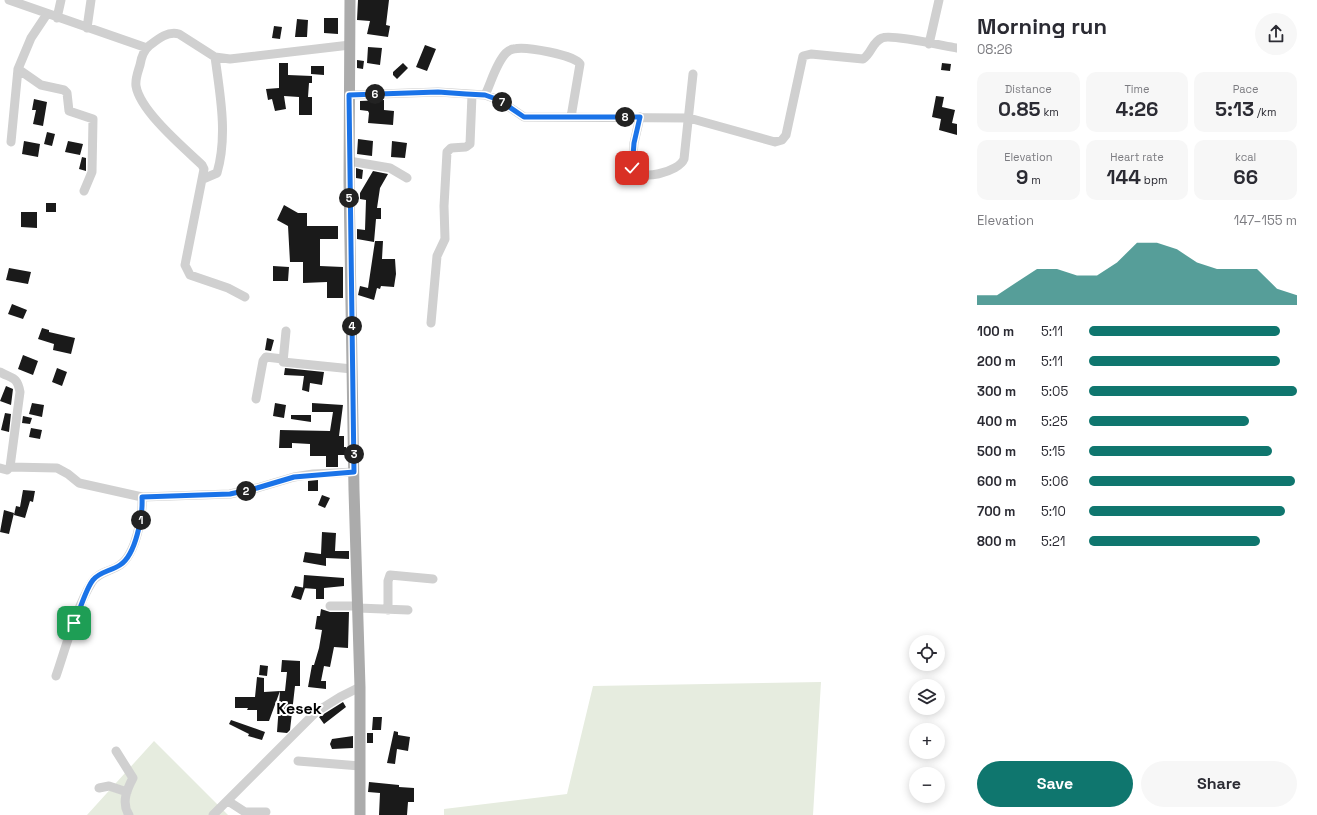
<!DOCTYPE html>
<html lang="en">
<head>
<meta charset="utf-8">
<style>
  body { margin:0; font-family:"Space Grotesk",sans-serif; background:#f7f7f7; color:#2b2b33; height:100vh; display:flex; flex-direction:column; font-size:15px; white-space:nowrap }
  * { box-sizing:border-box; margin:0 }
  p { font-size:13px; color:#7c7c81 }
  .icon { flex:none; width:22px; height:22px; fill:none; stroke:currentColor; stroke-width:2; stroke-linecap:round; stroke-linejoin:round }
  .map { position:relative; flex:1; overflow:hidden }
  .details { display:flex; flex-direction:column; background:#fff; width:360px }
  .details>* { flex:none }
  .tools { position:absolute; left:909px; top:635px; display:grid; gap:8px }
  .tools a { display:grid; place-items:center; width:36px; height:36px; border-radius:50%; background:#fff; box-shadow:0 2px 10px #0003; font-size:20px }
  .pin { position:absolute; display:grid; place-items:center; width:34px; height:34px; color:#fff; margin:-17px; border-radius:8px; box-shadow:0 2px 6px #0006 }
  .km { position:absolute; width:20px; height:20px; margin:-10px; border-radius:50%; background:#222; color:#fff; font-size:11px; line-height:20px; text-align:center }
  .round { display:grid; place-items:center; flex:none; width:42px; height:42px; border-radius:21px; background:#f7f7f7 }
  .headline { display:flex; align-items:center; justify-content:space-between; height:68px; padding:0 20px }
  h1 { font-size:22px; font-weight:600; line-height:30px }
  .metrics { display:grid; grid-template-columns:repeat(3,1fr); gap:6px; height:68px; padding:4px 20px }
  .metrics div { display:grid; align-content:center; border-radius:10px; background:#f7f7f7; text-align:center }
  .metrics b { font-size:20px; font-weight:600 }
  .metrics small { font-size:11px; font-weight:400 }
  .metrics p { font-size:11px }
  .chart { height:112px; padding:8px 20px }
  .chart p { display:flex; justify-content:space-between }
  .chart svg { width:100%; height:72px; margin-top:4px; fill:#0f766e; opacity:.7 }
  .cta { display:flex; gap:8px; margin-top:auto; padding:8px 20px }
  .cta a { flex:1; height:46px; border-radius:24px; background:#0f766e; color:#fff; font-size:16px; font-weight:600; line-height:46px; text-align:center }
  .cta a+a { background:#f7f7f7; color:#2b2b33 }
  ul { padding:0 20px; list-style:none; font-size:13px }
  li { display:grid; grid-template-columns:64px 48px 1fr; align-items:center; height:30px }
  li i { height:10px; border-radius:5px; background:#0f766e }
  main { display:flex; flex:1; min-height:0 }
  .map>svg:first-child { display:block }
  .green { fill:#e6ecdf }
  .building { fill:#1a1a1a }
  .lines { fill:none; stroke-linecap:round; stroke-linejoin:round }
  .minor { stroke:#d0d0d0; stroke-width:9 }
  .major { stroke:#ababab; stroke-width:11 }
  .route-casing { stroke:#fff; stroke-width:8 }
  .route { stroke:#1a73e8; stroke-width:5 }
  .labels { text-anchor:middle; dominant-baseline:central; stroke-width:4; stroke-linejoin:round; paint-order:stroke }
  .quarter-label { font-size:16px; font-weight:bold; fill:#000; stroke:#fff }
</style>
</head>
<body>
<main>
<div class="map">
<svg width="957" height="815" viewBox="0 0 957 815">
  <rect width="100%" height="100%" fill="#fff"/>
  <path class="green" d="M 821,682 L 813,815 L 444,815 L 444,809 L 567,794 L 593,686 Z
    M 154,741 L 228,815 L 87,815 Z"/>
  <path class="building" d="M 358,0 L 389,0 L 386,25 L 390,26 L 388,37 L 367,34 L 370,21 L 357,20 Z
    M 324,18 L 338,18 L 338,34 L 324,33 Z
    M 297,19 L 308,20 L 307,37 L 295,37 Z
    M 274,26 L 282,27 L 280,39 L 272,38 Z
    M 425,45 L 436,49 L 427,71 L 416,67 Z
    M 368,47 L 382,48 L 380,65 L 367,63 Z
    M 357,60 L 364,61 L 363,69 L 357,68 Z
    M 279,63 L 288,63 L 288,75 L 312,76 L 312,83 L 309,83 L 308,97 L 312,97 L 312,115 L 299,115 L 299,97 L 284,96 L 286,109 L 275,111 L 272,99 L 268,100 L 266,89 L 279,88 Z
    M 403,63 L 408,68 L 397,79 L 393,75 L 393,72 Z
    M 942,63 L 951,64 L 950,71 L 941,70 Z
    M 311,66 L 324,66 L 324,75 L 311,74 Z
    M 936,96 L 944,97 L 942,107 L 955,110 L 952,123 L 957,124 L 957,135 L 939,130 L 941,119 L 932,117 Z
    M 34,99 L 47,102 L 43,126 L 33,124 L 36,110 L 32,110 Z
    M 384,100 L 384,110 L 394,111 L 393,125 L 368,123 L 369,113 L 368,111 L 360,110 L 360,101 Z
    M 47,132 L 55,134 L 52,146 L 44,144 Z
    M 358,139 L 373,141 L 372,156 L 357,154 Z
    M 24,141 L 40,144 L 38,157 L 22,154 Z
    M 68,141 L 83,144 L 80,155 L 65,152 Z
    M 392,141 L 407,143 L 405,158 L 391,157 Z
    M 82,157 L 86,158 L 86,171 L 79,169 Z
    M 356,168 L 363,170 L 362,179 L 356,178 Z
    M 373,171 L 388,174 L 380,188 L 377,208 L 381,208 L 381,219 L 376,219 L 374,242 L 357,239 L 357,229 L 365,230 L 366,200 L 360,199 L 360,193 Z
    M 46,203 L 56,203 L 56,212 L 46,212 Z
    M 284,205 L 298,213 L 307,213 L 307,226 L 338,226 L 338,239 L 320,239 L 320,266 L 343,267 L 343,298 L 327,298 L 327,282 L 303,283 L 303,262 L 290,262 L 288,226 L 277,220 Z
    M 21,212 L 37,212 L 37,228 L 21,227 Z
    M 375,241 L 383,241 L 382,259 L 395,259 L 396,274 L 394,287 L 381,286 L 380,289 L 377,288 L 374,300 L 358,295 L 360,286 L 368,288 Z
    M 273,266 L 289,267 L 288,281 L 273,281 Z
    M 9,268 L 31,272 L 28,284 L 6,280 Z
    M 12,304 L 27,310 L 23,319 L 8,314 Z
    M 42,328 L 49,330 L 49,332 L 75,338 L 71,354 L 53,350 L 54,344 L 38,339 Z
    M 267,338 L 274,340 L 271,351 L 265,350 Z
    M 23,355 L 38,361 L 33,375 L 18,369 Z
    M 57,368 L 67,372 L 62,386 L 52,382 Z
    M 285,368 L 324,372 L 322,385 L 310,383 L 309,392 L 302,390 L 304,376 L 284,375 Z
    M 6,386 L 13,389 L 11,405 L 0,401 Z
    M 32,403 L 44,405 L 42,417 L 29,414 Z
    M 275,403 L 286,405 L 284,418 L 273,416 Z
    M 312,403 L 343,405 L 339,436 L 344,436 L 344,447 L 346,447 L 346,455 L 338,455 L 338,467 L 326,467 L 326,456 L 310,456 L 310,444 L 292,443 L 292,448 L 279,448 L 280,430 L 330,431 L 333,412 L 312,412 Z
    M 5,413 L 11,414 L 9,432 L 1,430 Z
    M 291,415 L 311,415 L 311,422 L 291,419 Z
    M 23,416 L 32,418 L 30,424 L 22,423 Z
    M 31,428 L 42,430 L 40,439 L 29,437 Z
    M 318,480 L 318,491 L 308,491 L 308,481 Z
    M 23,490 L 35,491 L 33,502 L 30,501 L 25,518 L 14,515 L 16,506 L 20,507 Z
    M 322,495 L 330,498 L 325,508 L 318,505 Z
    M 4,510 L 14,513 L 9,534 L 0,532 Z
    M 322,532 L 336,533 L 335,551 L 349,551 L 349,559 L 326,558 L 326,566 L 303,562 L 305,552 L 321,554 Z
    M 304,575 L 344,578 L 344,586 L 324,588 L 324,599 L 316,599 L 316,589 L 303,588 Z
    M 295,586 L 305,588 L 301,600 L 291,597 Z
    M 321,609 L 330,612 L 349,612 L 348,648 L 334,647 L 330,667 L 324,666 L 321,681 L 326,681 L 326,689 L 308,687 L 312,665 L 314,665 L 319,648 L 322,630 L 315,629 L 317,616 L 320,616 Z
    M 282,660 L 300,661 L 300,686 L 295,686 L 290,730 L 287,733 L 277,732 L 280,691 L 285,691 L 287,672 L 281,672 Z
    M 260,665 L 268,666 L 267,676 L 259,675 Z
    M 257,677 L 264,678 L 264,692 L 280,691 L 269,721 L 257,721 L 257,710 L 247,710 L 248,708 L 235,708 L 235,697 L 255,697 Z
    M 343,702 L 346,707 L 324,724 L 319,717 Z
    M 373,717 L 382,717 L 381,730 L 372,730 Z
    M 231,720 L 265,732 L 262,740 L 248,736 L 249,734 L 229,724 Z
    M 394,731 L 398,732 L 398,735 L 410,737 L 408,751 L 397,749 L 395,764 L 387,763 Z
    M 367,733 L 373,733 L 373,743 L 367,743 Z
    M 353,736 L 353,748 L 332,749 L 330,744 L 332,739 Z
    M 369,782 L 399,785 L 399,787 L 414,788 L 414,802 L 408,802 L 407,815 L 379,815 L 380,793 L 368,792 Z"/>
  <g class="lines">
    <path class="minor" d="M 9,0 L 147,48
      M 47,14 L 31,38 L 18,69 L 41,85 L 64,90 L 67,93 L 69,111 L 93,119 L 92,172 L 84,191
      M 57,18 L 61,0
      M 87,28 L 91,0
      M 929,44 L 939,0
      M 349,95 L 438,92 L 485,95 L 499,100 L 524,117 L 689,118 L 775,142 L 782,140 L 786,135 L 803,56 L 811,54 L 863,59 C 872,53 872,42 882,38 C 891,34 944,46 957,48
      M 485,95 C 491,83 496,63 506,53 C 508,51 511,49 514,49 C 525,46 575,55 580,64 L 571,117
      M 640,117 L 634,143 L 632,169 C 639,182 679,172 684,159 L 693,74
      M 11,142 L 18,69
      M 349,161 L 390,168 L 407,178
      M 203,179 L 217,173 C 228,136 220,94 215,57
      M 245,297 L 228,288 L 190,275 L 185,265 L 204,169 L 202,165 C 184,148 140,111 136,86 C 135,79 138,72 140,65 C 141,59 144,50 149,46 C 158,39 167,31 179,34 L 215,57 L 230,59 L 350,45
      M 431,323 L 437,256 L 445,239 L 444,206 L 447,152 L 451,148 L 466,147 L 470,144 L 472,95
      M 286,331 L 283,362 L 352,369
      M 0,372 C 12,379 17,376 20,392 L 10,467 L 7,470 L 0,468
      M 256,399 L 263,361 L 266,357 L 283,359
      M 10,467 L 57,468 L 68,474 L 79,483 L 142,497 C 143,515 136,554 120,565 C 112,571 98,572 92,582 C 76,608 66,647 56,676
      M 142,497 L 230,494 L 257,488 L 294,477 L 313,474 L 354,472
      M 330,606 L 358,606
      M 358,608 L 408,610
      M 388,610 L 388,581 L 390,575 L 433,579
      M 116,751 L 133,778 C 127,789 121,803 129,815
      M 298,761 L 360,766
      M 99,788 L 109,786 L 127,792
      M 228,801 L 245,812 L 266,812
      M 213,815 L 316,712 L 340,697 L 360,687"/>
    <path class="major" d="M 350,0 L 349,181 L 354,490 L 360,687 L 360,815"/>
  </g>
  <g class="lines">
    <g class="route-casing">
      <path id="route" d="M 74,623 C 79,613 86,588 93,580 C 99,572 111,571 120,565 C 136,555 143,515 142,497 L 230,494 L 257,488 L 294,477 L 354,472 L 349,95 L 438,92 L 466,94 L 485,95 L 499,100 L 524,117 L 640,117 L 634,143 L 632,168"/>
    </g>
    <use href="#route" class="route"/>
  </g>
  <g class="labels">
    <g class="quarter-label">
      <text x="299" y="708">Kesek</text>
    </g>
  </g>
</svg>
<div class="tools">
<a><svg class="icon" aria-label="locate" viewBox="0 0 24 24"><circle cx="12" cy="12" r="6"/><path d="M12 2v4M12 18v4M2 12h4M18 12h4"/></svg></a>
<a><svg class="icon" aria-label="layers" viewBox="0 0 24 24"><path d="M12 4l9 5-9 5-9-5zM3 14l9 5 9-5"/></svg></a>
<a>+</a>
<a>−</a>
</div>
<div class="pin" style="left:74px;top:623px;background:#1e9e55"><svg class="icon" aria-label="arrive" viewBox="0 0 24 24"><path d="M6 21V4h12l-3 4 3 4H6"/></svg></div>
<div class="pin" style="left:632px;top:168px;background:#d93025"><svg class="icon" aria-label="check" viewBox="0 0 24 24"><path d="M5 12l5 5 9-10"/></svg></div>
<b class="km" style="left:141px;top:520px">1</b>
<b class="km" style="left:246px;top:491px">2</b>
<b class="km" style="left:354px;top:454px">3</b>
<b class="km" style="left:352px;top:326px">4</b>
<b class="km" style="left:349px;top:198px">5</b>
<b class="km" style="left:375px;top:94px">6</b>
<b class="km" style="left:502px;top:102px">7</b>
<b class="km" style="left:625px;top:117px">8</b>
</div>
<section class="details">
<div class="headline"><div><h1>Morning run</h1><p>08:26</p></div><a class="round"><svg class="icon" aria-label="share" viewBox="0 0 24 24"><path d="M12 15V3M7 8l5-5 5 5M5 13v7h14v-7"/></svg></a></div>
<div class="metrics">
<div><p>Distance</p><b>0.85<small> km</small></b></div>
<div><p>Time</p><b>4:26</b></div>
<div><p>Pace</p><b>5:13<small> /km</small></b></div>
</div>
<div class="metrics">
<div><p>Elevation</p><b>9<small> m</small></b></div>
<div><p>Heart rate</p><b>144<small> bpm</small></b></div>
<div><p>kcal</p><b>66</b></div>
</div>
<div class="chart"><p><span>Elevation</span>147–155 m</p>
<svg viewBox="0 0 160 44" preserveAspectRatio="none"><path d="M0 44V38L10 38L20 30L30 22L40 22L50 26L60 26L70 18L80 6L90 6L100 10L110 18L120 22L130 22L140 22L150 34L160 38V44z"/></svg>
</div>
<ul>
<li><b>100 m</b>5:11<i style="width:92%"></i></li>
<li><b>200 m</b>5:11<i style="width:92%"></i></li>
<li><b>300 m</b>5:05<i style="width:100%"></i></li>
<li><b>400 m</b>5:25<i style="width:77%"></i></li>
<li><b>500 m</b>5:15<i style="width:88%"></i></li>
<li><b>600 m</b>5:06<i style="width:99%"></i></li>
<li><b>700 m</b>5:10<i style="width:94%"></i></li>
<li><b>800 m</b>5:21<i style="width:82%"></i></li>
</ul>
<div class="cta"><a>Save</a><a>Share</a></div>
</section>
</main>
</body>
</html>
